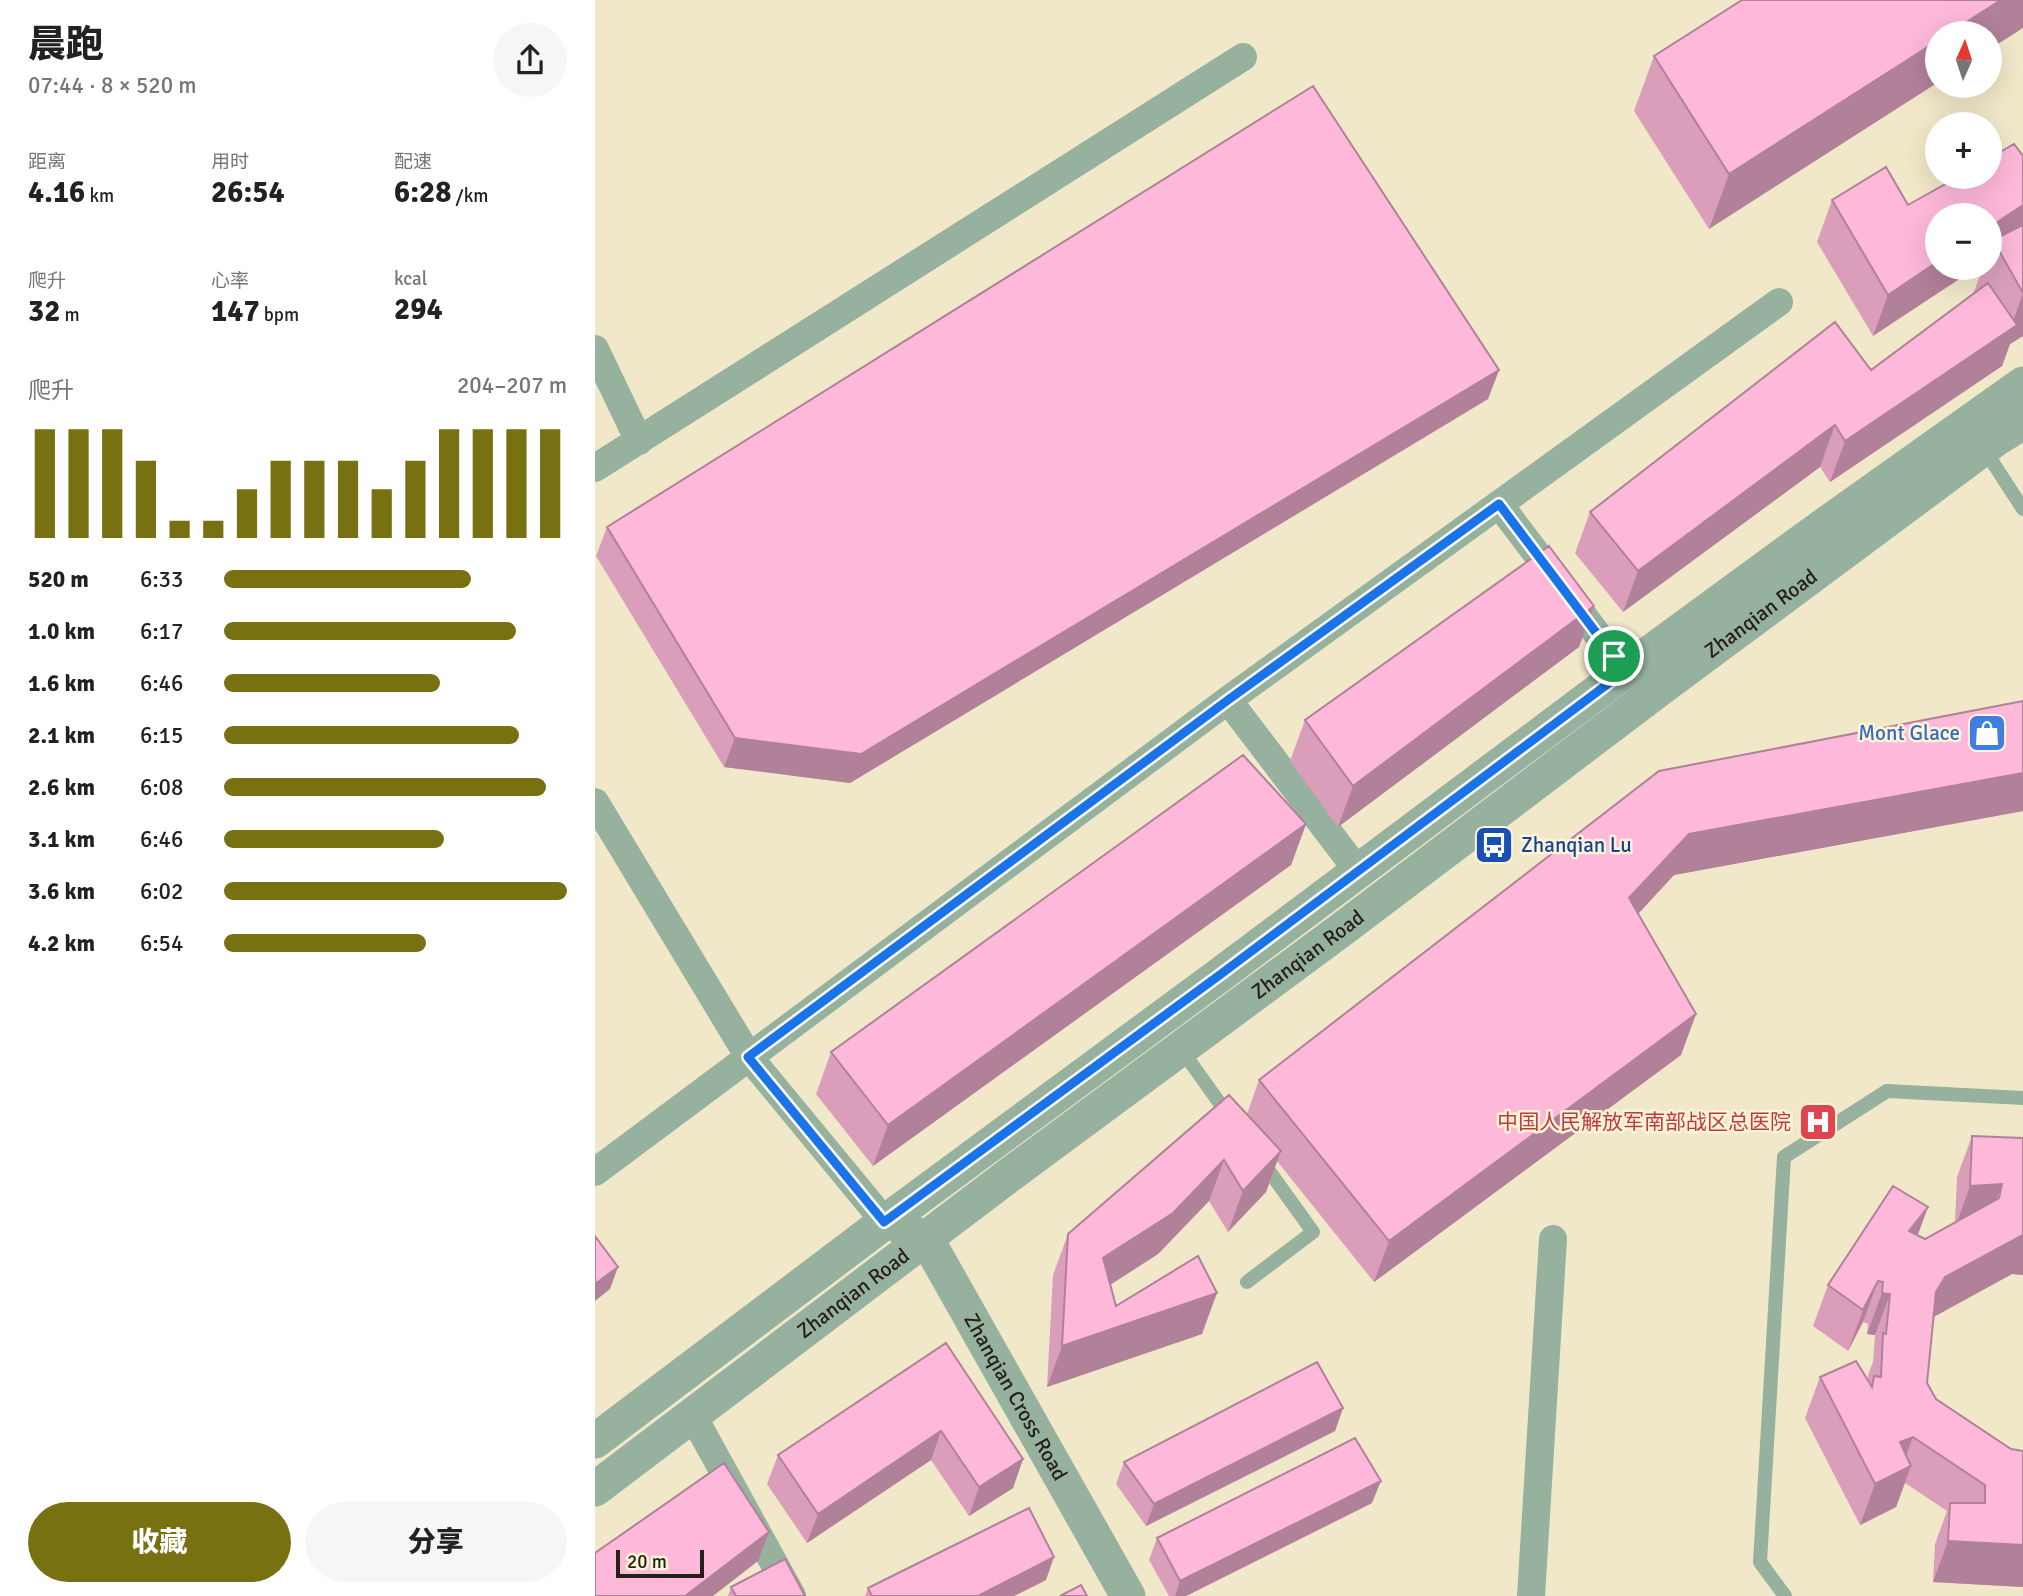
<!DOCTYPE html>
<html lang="zh">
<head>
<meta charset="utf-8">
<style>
  body { margin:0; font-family:Signika,"Noto Sans SC",sans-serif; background:#f6f6f6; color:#222; height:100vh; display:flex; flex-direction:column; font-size:26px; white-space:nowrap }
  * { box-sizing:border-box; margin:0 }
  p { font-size:23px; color:#767676 }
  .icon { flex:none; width:38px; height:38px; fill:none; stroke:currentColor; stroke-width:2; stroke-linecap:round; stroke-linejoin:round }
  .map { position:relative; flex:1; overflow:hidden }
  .panel { display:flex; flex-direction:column; background:#fff; width:595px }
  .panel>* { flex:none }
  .needle { width:46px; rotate:3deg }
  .fabs { position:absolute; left:1330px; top:21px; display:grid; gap:14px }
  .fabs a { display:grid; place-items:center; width:77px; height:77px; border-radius:50%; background:#fff; box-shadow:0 7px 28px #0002; font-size:35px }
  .scale { position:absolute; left:21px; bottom:18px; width:88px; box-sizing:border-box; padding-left:7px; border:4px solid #252116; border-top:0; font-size:19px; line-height:24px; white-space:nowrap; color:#252116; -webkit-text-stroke:5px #fff4d6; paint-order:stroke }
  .pin { position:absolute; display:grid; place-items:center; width:60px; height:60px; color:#fff; margin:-30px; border:4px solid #fff; border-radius:50%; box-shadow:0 2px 7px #0007 }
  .round { display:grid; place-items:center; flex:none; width:74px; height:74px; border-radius:37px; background:#f6f6f6 }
  .summary { display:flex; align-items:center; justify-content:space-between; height:119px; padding:0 28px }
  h1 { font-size:38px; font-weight:800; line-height:52px }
  .stats { display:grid; grid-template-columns:repeat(3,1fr); gap:10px; height:119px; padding:7px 28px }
  .stats div { display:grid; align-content:center }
  .stats b { font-size:30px; font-weight:800 }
  .stats small { font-size:19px; font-weight:400 }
  .stats p { font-size:19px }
  .chart { height:196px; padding:14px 28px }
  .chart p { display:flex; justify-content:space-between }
  .chart svg { width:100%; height:126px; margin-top:7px; stroke:#787112; stroke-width:6 }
  .button { display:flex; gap:14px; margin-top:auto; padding:14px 28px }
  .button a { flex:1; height:80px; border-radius:42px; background:#787112; color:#fff; font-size:28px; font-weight:800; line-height:80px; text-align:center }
  .button a+a { background:#f6f6f6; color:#222 }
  ul { padding:0 28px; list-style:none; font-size:23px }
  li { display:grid; grid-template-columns:112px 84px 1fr; align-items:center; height:52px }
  li i { height:18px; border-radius:9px; background:#787112 }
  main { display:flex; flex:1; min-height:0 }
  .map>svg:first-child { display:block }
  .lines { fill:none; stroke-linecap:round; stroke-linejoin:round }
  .service { stroke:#96b19e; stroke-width:14 }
  .minor { stroke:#96b19e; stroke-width:28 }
  .tertiary { stroke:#96b19e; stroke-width:35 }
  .wall { fill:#da9ebb }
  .shaded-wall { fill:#b18199 }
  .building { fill:#fdb8da; stroke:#b18199; stroke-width:2 }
  .route-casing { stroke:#fff; stroke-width:14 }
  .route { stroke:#1a73e8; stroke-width:9 }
  .labels { text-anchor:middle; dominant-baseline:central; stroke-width:5; stroke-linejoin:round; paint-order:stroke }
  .street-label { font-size:21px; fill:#252116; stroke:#fff4d6 }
  .shop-label { font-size:21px; fill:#366cbe; stroke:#fff4d6; text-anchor:end }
  .transit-label { font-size:21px; fill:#164399; stroke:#fff4d6; text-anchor:start }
  .health-label { font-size:21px; fill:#be3a42; stroke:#fff4d6; text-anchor:end }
</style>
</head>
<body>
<main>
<section class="panel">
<div class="summary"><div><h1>晨跑</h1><p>07:44 · 8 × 520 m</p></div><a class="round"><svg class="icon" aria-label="share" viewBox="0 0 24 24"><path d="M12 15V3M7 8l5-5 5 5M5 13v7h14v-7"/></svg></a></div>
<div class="stats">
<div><p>距离</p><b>4.16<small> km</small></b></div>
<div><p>用时</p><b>26:54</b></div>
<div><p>配速</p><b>6:28<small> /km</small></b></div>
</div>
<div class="stats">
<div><p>爬升</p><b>32<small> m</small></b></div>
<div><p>心率</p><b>147<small> bpm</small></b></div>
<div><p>kcal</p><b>294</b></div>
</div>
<div class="chart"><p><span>爬升</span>204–207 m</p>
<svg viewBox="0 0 160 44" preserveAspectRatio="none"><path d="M5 44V6M15 44V6M25 44V6M35 44V17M45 44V38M55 44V38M65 44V27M75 44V17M85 44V17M95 44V17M105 44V27M115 44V17M125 44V6M135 44V6M145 44V6M155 44V6"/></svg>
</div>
<ul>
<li><b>520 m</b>6:33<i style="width:72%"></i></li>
<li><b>1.0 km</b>6:17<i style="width:85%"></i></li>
<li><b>1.6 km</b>6:46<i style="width:63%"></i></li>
<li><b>2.1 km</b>6:15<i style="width:86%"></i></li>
<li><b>2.6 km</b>6:08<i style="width:94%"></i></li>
<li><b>3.1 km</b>6:46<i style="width:64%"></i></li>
<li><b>3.6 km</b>6:02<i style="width:100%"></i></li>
<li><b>4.2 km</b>6:54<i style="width:59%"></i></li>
</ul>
<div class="button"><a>收藏</a><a>分享</a></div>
</section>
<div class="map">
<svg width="1428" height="1596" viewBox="0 0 1428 1596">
  <rect width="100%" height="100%" fill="#f1e7c9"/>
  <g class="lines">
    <path class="service" d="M 1389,449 L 1428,509
      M 586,1049 L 636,1119
      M 652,1282 L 718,1232 L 667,1161
      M 1190,1596 L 1165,1562 L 1189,1157 L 1292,1091 L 1428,1098"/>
    <path class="minor" d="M 0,349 L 44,441
      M 0,468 L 648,57
      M 904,504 L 1030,671
      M 633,700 L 763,871
      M 0,802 L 154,1057 L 290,1222
      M 0,1172 L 633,700 L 1184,302
      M 98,1416 L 197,1596
      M 936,1596 L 958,1239"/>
    <g class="tertiary">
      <path id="s1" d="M 309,1230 L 331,1238 L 533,1596"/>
      <path d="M 0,1441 L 290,1222 L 626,974 L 1030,671 L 1224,529 L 1428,384"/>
      <path id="s2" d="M 0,1489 L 413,1176 L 746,930 L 1067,687 L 1401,439 L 1428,422"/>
    </g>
  </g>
  <path class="wall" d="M 1428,0 L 1114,229 L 1039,111 L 1059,56 Z
    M 1428,156 L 1428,336 L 1415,344 L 1407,366 L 1235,482 L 1225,467 L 1028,612 L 980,553 L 995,512 L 1276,370 L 1378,294 L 1388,268 L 1395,268 L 1395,215 L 1278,336 L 1222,242 L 1237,200 L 1313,205 Z
    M 904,370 L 893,399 L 255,783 L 129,767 L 1,556 L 12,527 Z
    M 999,606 L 984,647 L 743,827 L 695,761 L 710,720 Z
    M 1428,701 L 1428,811 L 1079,875 L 1043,913 L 1101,1014 L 1086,1055 L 779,1282 L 682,1161 L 671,1192 L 633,1232 L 614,1201 L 563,1254 L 515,1285 L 521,1306 L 607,1334 L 452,1387 L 458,1275 L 473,1234 L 652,1114 L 664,1080 Z
    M 711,824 L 696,865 L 278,1166 L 221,1094 L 236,1052 Z
    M 1377,1136 L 1428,1138 L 1428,1275 L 1417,1274 L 1338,1317 L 1332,1383 L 1341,1399 L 1416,1449 L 1428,1451 L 1428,1587 L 1338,1582 L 1340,1544 L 1352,1511 L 1310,1483 L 1301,1507 L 1265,1525 L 1210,1418 L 1225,1377 L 1273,1380 L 1273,1375 L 1278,1362 L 1280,1335 L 1272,1334 L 1273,1324 L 1268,1322 L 1253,1351 L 1218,1326 L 1233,1285 L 1333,1207 L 1322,1235 L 1330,1239 L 1360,1222 L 1362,1177 Z
    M 351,1343 L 428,1459 L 418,1488 L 374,1516 L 336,1460 L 212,1543 L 172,1484 L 183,1455 Z
    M 748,1408 L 740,1431 L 551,1526 L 521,1484 L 529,1462 Z
    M 777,1503 L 591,1596 L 574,1596 L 554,1560 L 562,1538 Z
    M 451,1580 L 419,1596 L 270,1596 L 273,1588 Z
    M 136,1587 L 210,1596 L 133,1596 Z"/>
  <path class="shaded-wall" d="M 1406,0 L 1428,0 L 1428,28 L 1395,49 L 1395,33 L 1354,33 Z
    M 1342,41 L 1342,83 L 1114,229 L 1134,174 Z
    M 1428,205 L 1428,236 L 1398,240 L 1395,249 L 1395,227 Z
    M 1342,262 L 1342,268 L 1381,268 L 1278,336 L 1293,295 Z
    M 1428,293 L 1428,336 L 1415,344 L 1407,366 L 1235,482 L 1250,441 L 1415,330 Z
    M 904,370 L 893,399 L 255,783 L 129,767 L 140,738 Z
    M 1240,425 L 1225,467 L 1028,612 L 1043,571 Z
    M 999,606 L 984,647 L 743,827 L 758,786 Z
    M 1428,773 L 1428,811 L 1079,875 L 1020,939 L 1034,898 L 1094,834 Z
    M 711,824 L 696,865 L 278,1166 L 293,1125 Z
    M 1101,1014 L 1086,1055 L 779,1282 L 794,1241 Z
    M 686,1151 L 671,1192 L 633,1232 L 648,1191 Z
    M 629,1160 L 614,1201 L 563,1254 L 493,1299 L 508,1258 Z
    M 1407,1184 L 1392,1225 L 1360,1228 L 1375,1186 Z
    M 1333,1207 L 1318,1248 L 1314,1231 Z
    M 1428,1235 L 1428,1275 L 1417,1274 L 1335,1319 L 1341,1292 L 1350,1277 Z
    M 23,1267 L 15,1289 L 0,1301 L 0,1284 Z
    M 1283,1281 L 1268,1322 L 1253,1351 L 1268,1310 Z
    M 622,1293 L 607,1334 L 452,1387 L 467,1346 Z
    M 1287,1293 L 1295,1294 L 1280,1335 L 1272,1334 Z
    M 748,1408 L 740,1431 L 551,1526 L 559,1504 Z
    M 346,1431 L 336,1460 L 212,1543 L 223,1514 Z
    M 1318,1437 L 1305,1471 L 1316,1466 L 1301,1507 L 1265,1525 L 1280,1484 L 1305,1442 Z
    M 428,1459 L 418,1488 L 374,1516 L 384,1487 Z
    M 786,1481 L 777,1503 L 591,1596 L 580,1596 L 585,1581 Z
    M 174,1532 L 163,1561 L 118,1596 L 90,1596 Z
    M 1353,1541 L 1428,1545 L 1428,1587 L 1338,1582 Z
    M 459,1557 L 451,1580 L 419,1596 L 383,1596 Z"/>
  <path class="building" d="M 1147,0 L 1406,0 L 1354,33 L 1342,33 L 1342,41 L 1134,174 L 1059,56 Z
    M 718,86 L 904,370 L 266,754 L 140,738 L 12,527 Z
    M 1419,144 L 1428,156 L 1428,205 L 1395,227 L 1395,215 L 1342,215 L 1342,262 L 1293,295 L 1237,200 L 1291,167 L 1313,205 L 1363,177 L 1395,177 L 1395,158 Z
    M 1428,225 L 1428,293 L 1398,240 Z
    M 1393,283 L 1422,325 L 1250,441 L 1240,425 L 1043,571 L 995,512 L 1240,322 L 1276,370 Z
    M 954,546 L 999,606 L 758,786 L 710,720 Z
    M 1428,701 L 1428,773 L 1094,834 L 1034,898 L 1101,1014 L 794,1241 L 664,1080 L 1064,771 Z
    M 648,755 L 711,824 L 293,1125 L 236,1052 Z
    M 634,1095 L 686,1151 L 648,1191 L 629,1160 L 578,1213 L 508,1258 L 521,1306 L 603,1256 L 622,1293 L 467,1346 L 473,1234 Z
    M 1377,1136 L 1428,1138 L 1428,1235 L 1350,1277 L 1341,1292 L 1332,1383 L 1341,1399 L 1416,1449 L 1428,1451 L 1428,1545 L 1353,1541 L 1355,1503 L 1390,1503 L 1390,1485 L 1318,1437 L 1305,1442 L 1316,1466 L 1280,1484 L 1225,1377 L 1261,1361 L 1277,1387 L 1279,1376 L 1286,1377 L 1288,1333 L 1291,1334 L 1295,1294 L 1287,1293 L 1288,1282 L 1283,1281 L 1268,1310 L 1233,1285 L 1298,1186 L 1333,1207 L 1314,1231 L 1330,1239 L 1404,1198 L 1407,1184 L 1375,1186 Z
    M 0,1236 L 23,1267 L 0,1284 Z
    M 351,1343 L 428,1459 L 384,1487 L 346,1431 L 223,1514 L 183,1455 Z
    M 722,1362 L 748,1408 L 559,1504 L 529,1462 Z
    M 760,1438 L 786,1481 L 585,1581 L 562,1538 Z
    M 129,1463 L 174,1532 L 90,1596 L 0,1596 L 0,1553 Z
    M 434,1508 L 459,1557 L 383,1596 L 277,1596 L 273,1588 Z
    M 190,1559 L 210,1596 L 141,1596 L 136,1587 Z
    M 486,1585 L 492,1596 L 465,1596 Z"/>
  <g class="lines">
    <g class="route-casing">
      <path id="route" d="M 904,504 L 1030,671 L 626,974 L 289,1222 L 153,1057 L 633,700 Z"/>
    </g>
    <use href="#route" class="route"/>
  </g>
  <defs>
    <g id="shop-square" transform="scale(2.0125)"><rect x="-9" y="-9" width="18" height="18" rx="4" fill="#3f7fe0" stroke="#fff4d6"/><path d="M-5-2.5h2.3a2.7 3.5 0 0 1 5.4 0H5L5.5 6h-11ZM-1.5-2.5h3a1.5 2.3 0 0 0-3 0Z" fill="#fff"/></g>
    <g id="bus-square" transform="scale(2.0125)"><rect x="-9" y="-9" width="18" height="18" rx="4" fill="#1a4fb4" stroke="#fff4d6"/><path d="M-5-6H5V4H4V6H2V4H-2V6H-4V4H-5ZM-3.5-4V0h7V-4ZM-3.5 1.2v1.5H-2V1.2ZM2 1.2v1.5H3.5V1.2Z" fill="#fff"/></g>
    <g id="hospital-square" transform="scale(2.0125)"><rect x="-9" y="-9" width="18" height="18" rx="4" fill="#e0444e" stroke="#fff4d6"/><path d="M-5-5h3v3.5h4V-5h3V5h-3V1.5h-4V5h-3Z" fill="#fff"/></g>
  </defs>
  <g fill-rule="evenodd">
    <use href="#shop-square" x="1392" y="733"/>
    <use href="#bus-square" x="899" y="845"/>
    <use href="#hospital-square" x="1223" y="1122"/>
  </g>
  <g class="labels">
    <g class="street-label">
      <text stroke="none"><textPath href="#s2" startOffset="1458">Zhanqian Road</textPath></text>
      <text stroke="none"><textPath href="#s2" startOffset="891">Zhanqian Road</textPath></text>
      <text stroke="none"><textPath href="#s2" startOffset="324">Zhanqian Road</textPath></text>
      <text stroke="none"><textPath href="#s1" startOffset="206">Zhanqian Cross Road</textPath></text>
    </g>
    <g class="shop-label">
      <text x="1365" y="733">Mont Glace</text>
    </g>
    <g class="transit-label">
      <text x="926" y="845">Zhanqian Lu</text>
    </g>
    <g class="health-label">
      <text x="1196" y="1122">中国人民解放军南部战区总医院</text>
    </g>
  </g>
</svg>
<div class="fabs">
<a><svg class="needle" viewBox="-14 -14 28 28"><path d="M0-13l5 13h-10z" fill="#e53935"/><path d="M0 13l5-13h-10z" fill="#767676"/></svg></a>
<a>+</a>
<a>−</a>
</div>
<div class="scale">20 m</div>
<div class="pin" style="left:1019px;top:656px;background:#1e9e55"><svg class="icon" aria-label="arrive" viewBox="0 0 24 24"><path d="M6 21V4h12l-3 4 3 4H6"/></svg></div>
</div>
</main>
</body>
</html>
